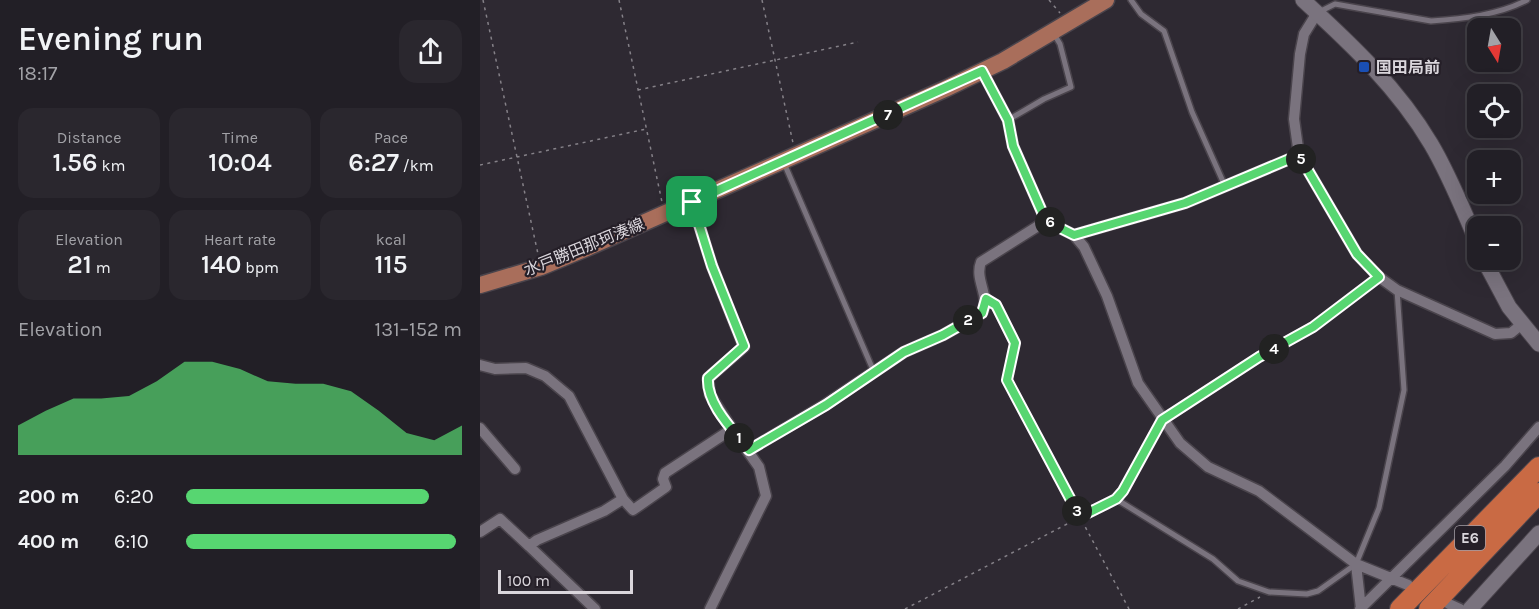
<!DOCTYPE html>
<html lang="en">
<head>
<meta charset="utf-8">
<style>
  body { margin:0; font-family:Karla,"Noto Sans JP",sans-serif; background:#2a272e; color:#f1f3f6; height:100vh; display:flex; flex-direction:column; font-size:22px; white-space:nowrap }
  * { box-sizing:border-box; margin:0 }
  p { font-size:20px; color:#a2a2a7 }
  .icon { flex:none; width:33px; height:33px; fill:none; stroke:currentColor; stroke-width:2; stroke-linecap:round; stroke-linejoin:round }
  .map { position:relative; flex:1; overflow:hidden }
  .details { display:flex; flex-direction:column; background:#221f26; width:480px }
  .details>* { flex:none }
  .needle { width:39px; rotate:169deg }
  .tools { position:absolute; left:987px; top:18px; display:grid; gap:12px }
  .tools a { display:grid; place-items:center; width:54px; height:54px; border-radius:12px; background:#221f26; box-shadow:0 6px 24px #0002,0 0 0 2px #3f3d43; font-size:30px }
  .scale { position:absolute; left:18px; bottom:15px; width:135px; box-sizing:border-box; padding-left:6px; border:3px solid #dad6dc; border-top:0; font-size:16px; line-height:21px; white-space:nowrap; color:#dad6dc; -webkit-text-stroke:4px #251f28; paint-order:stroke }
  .pin { position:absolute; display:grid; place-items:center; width:51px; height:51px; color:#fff; margin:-26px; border-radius:12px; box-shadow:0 3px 9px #0006 }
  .km { position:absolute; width:30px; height:30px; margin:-15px; border-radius:50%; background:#222; color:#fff; font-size:16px; line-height:30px; text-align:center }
  .round { display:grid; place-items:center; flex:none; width:63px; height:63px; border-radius:18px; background:#2a272e }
  .headline { display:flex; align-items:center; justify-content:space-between; height:102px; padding:0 18px }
  h1 { font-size:33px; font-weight:600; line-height:45px }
  .figures { display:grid; grid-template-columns:repeat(3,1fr); gap:9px; height:102px; padding:6px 18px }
  .figures div { display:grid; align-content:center; border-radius:15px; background:#2a272e; text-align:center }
  .figures b { font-size:26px; font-weight:600 }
  .figures small { font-size:16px; font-weight:400 }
  .figures p { font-size:16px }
  .chart { height:168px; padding:12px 18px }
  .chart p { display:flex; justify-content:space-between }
  .chart svg { width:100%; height:108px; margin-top:6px; fill:#57d671; opacity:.7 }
  ul { padding:0 18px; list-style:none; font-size:20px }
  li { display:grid; grid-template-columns:96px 72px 1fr; align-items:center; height:45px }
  li i { height:15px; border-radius:8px; background:#57d671 }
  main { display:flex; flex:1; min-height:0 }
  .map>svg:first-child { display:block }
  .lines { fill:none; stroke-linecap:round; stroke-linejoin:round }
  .lane-casing { stroke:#4a444c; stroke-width:8 }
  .street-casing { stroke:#4a444c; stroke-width:13 }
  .secondary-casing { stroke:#4a444c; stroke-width:17 }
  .primary-casing { stroke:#4a444c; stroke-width:19 }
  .highway-casing { stroke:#4a444c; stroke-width:22 }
  .path { stroke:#858188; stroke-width:1.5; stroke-dasharray:3 4.5; stroke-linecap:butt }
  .lane { stroke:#7a737e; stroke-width:5 }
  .street { stroke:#7a737e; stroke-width:10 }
  .secondary { stroke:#7a737e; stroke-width:15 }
  .primary { stroke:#a96e5b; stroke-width:16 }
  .highway { stroke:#c96a44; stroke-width:20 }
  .route-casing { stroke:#fff; stroke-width:12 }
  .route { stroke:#57d671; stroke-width:8 }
  .transit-dot { fill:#1a4fb4; stroke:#251f28; stroke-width:2 }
  .labels { text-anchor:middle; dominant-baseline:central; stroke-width:4.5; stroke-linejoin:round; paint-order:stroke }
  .shield { fill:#251f28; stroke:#a49fa6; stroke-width:1.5 }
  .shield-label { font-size:15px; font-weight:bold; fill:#dad6dc }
  .poi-label { font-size:16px; font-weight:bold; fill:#dad6dc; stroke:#251f28; text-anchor:start }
  .street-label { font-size:16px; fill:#dad6dc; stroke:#251f28 }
</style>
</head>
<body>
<main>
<section class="details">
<div class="headline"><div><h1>Evening run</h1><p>18:17</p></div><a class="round"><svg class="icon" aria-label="share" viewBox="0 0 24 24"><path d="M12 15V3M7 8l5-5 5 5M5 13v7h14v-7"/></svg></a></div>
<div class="figures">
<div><p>Distance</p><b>1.56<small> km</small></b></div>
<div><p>Time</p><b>10:04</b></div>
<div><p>Pace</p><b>6:27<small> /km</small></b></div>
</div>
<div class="figures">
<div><p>Elevation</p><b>21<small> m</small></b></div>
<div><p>Heart rate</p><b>140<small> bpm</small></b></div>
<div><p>kcal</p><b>115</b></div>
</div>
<div class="chart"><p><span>Elevation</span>131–152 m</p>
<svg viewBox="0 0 160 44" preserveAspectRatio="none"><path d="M0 44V32L10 26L20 21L30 21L40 20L50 14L60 6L70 6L80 9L90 14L100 15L110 15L120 18L130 26L140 35L150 38L160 32V44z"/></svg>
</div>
<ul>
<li><b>200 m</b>6:20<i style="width:88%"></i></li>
<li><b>400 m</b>6:10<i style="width:98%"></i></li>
</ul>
</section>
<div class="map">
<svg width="1059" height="609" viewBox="0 0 1059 609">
  <rect width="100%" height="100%" fill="#2e2932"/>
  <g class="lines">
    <g class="lane-casing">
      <path id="lane" d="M 651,0 L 661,14 L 684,31 L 712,112 L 745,186
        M 839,12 L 855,4 L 951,21 C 982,19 1019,15 1047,0
        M 528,120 L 564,99 L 591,87 L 580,44 L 574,34
        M 304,163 L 394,372
        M 684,419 L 779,357 L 833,327 L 898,277
        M 636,499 L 733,559 L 758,581 L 789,592 L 827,594 L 838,591 L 876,564 L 899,508 L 924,390 L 917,290"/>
    </g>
    <g class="street-casing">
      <path id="street" d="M 837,13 L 824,34 L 820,54 L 814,119 L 819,155 L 877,254 L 899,277 L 917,290 L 1015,334 L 1031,333 L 1042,324
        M 502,71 L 528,120 L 533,146 L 566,221 L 594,235 L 604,247 L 627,296 L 658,383 L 700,443 L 728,467 L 779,491 L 876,564 L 928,585
        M 594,235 L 705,203 L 819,155
        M 0,365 L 15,369 L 46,368 L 65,376 L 89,396 L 143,499 L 153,510 L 186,487 L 183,479 L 185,473 L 252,429 L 230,395 L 228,378 L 264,347 L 232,266 L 212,202
        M 0,428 L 35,469
        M 269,450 L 346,404 L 424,352 L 463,335 L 502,313 C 511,296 494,280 501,262 L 566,221
        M 0,532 L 20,519 L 49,546
        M 876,564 L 881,609
        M 969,604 L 980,609
        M 115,609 L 49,546 L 57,540 L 124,511 L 143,499
        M 230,609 L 286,496 L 279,467 L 252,429
        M 880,609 L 1025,466 L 1059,427"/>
    </g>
    <g class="secondary-casing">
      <path id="secondary" d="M 823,0 C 871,44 918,88 951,144 C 970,176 983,210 998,244
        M 1004,260 L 1029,307 L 1059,344
        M 990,609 L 1059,533"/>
    </g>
    <g class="primary-casing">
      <path id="primary" d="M 0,285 L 61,267 L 109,247 L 465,89 L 523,61 L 626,0"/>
    </g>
    <g class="highway-casing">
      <path id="highway" d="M 920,609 L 1059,467
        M 949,609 L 1059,493"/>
    </g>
    <path class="path" d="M 3,0 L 58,254
      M 139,0 L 182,202
      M 282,0 L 313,143
      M 569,0 L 580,13
      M 158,90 L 378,42
      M 0,165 L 166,129
      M 515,305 L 535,343 L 527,380 L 649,609
      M 642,492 L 678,428
      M 425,609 L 629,502
      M 758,609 L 780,597"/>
    <use href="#lane" class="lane"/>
    <use href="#street" class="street"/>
    <use href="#secondary" class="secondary"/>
    <use href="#primary" class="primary"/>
    <use href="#highway" class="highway"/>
  </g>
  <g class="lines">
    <g class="route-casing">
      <path id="route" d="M 502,71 L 528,120 L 533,146 L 566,221 L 594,235 L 705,203 L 819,155 L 877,254 L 899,277 L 833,327 L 779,357 L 682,420 L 643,491 L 636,499 L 600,517 L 527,380 L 535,343 L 516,305 L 506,299 L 502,313 L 463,335 L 424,352 L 346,405 L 269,450 C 254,431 226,404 228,378 L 264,346 L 232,266 L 212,202 Z"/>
    </g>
    <use href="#route" class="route"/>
  </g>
  <rect class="transit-dot" x="878" y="61" width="12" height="12" rx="3"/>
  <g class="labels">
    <rect class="shield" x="975" y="526" width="30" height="24" rx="4.5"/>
    <g class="shield-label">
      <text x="990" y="538">E6</text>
    </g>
    <g class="poi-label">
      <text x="896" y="67">国田局前</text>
    </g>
    <g class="street-label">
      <text transform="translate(104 247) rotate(-22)">水戸勝田那珂湊線</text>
    </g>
  </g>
</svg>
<div class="tools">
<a><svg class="needle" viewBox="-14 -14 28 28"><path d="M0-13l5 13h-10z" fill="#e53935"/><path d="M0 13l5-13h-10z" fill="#a2a2a7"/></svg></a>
<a><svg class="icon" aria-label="locate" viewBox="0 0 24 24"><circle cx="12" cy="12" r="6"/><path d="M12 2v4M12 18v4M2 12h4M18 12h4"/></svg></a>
<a>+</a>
<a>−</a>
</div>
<div class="scale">100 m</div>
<div class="pin" style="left:212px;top:202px;background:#1e9e55"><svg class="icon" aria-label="arrive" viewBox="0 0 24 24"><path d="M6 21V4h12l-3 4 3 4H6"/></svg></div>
<b class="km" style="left:259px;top:438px">1</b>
<b class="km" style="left:488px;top:320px">2</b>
<b class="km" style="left:597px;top:511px">3</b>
<b class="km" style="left:794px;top:349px">4</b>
<b class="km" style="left:821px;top:159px">5</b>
<b class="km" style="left:570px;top:222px">6</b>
<b class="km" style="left:408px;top:115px">7</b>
</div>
</main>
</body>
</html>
